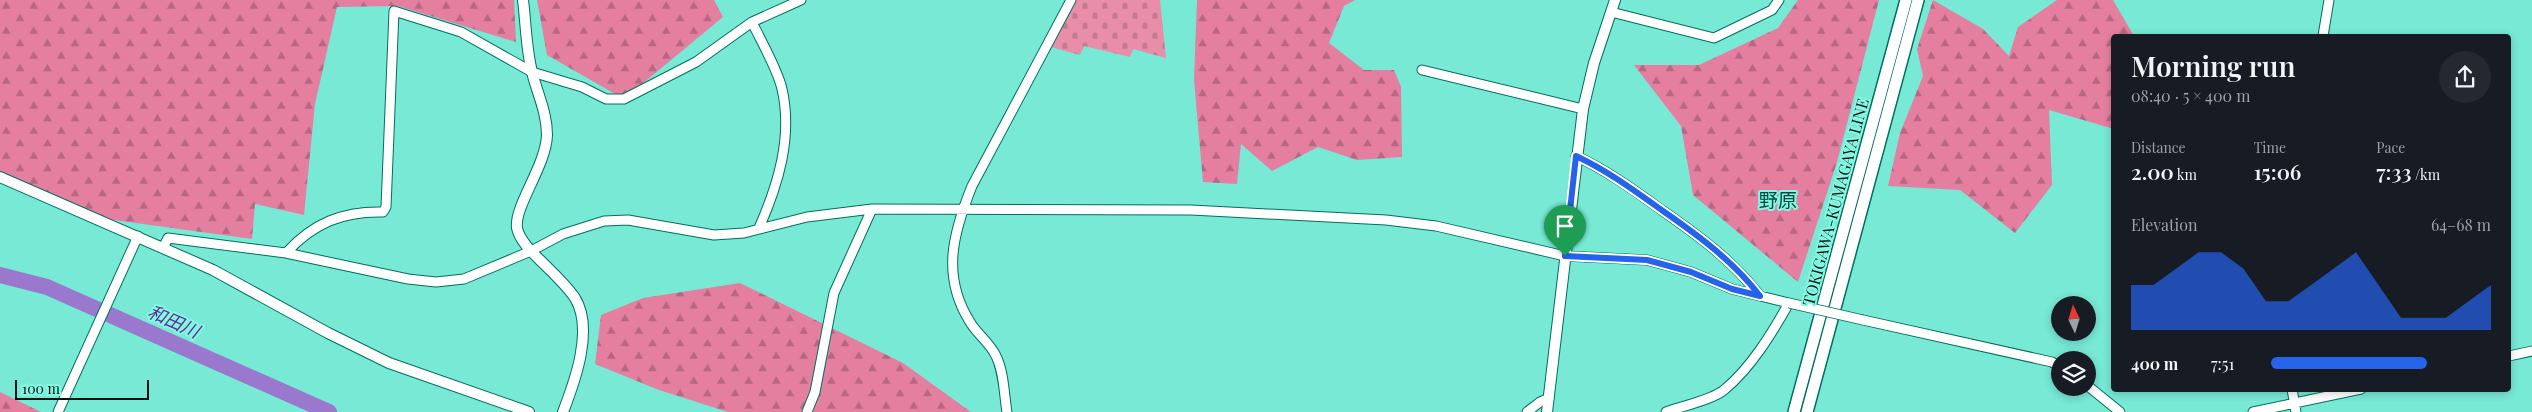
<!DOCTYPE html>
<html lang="en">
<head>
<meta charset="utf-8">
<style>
  body { margin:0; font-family:"Playfair Display","Noto Sans JP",serif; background:#242831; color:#f1f3f6; height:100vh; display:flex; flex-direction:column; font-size:19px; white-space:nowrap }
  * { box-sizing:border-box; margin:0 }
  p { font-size:16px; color:#9ea1a6 }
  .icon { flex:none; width:28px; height:28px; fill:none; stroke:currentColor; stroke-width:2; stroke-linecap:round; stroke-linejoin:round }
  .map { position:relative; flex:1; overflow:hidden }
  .sheet { position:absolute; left:2111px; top:34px; width:400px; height:358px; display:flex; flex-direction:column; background:#171b24; border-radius:5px; box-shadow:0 2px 8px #0003 }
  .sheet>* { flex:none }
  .needle { width:32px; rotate:356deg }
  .tools { position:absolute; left:2051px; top:296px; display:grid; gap:10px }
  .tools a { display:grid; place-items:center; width:45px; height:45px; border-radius:50%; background:#171b24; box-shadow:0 2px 8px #0003; font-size:25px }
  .scale { position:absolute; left:15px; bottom:12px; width:134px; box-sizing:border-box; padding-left:5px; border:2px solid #001410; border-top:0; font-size:14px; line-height:18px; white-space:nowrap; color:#001410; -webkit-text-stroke:4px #85f7e2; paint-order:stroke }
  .pin { position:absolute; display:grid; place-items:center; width:42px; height:42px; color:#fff; margin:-51px -21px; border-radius:50% 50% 50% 0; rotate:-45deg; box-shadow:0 0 5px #0007 }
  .pin .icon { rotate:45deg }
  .round { display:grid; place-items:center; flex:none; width:52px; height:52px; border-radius:26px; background:#242831 }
  .overview { display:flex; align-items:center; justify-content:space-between; height:85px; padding:0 20px }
  h1 { font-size:28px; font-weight:600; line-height:38px }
  .stats { display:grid; grid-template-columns:repeat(3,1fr); gap:8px; height:85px; padding:5px 20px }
  .stats div { display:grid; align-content:center }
  .stats b { font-size:21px; font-weight:600 }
  .stats small { font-size:14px; font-weight:400 }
  .stats p { font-size:14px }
  .chart { height:140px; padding:10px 20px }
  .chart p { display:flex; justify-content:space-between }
  .chart svg { width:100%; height:90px; margin-top:5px; fill:#2563eb; opacity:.7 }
  ul { padding:0 20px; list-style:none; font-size:16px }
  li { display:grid; grid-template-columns:80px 60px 1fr; align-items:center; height:38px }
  li i { height:12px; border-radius:6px; background:#2563eb }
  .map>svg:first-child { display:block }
  .forest { fill:url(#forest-firs) }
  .cemetery { fill:url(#cemetery-stones) }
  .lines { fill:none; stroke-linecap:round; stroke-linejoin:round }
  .river { stroke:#9978ce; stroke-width:16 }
  .minor-casing { stroke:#006e60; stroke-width:11 }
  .tertiary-casing { stroke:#006e60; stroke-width:12 }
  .secondary-casing { stroke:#006e60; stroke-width:14 }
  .minor { stroke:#fff; stroke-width:9 }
  .tertiary { stroke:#fff; stroke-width:10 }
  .secondary { stroke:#fff; stroke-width:11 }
  .minor-bridge-casing { stroke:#006e60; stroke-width:11; stroke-linecap:butt }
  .minor-bridge { stroke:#fff; stroke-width:9 }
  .route-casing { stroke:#fff; stroke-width:10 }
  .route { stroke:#2563eb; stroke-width:6 }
  .labels { text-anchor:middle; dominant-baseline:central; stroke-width:4; stroke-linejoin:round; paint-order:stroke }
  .street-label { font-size:16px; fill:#001410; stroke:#85f7e2 }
  .water-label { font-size:18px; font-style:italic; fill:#5e3097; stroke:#85f7e2 }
  .quarter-label { font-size:19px; fill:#024a41; stroke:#85f7e2 }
</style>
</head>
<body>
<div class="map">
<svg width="2532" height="412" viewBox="0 0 2532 412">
  <defs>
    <pattern id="forest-firs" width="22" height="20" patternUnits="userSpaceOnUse" patternTransform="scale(1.25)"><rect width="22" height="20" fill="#e57fa0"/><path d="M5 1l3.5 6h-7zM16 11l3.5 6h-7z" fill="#b76781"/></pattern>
    <pattern id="cemetery-stones" width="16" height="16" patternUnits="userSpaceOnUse" patternTransform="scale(1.25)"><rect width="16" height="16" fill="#e88eaa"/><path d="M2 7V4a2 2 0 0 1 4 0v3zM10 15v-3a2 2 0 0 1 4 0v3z" fill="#c57a91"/></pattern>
  </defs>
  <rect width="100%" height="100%" fill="#77e9d5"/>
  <path class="forest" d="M 0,0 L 514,0 L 516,42 L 398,6 L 337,7 L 315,104 L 304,215 L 255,204 L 252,239 L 85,216 L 0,175 Z
    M 537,0 L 714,0 L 723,17 L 624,99 L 547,55 Z
    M 1197,0 L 1355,0 L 1344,6 L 1329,43 L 1364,70 L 1394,70 L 1401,87 L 1402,157 L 1357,160 L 1318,147 L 1272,171 L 1241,144 L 1237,184 L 1203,182 L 1194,80 Z
    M 1798,0 L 1879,0 L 1837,162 L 1798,282 L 1693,195 L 1681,126 L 1634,65 L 1699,65 L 1778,28 Z
    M 1933,0 L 1983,29 L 2009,56 L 2018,27 L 2057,0 L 2113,0 L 2134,36 L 2114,36 L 2114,129 L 2049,110 L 2052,185 L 2015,233 L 1960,190 L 1888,186 L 1900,133 L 1923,76 L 1917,49 Z
    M 740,283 L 903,363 L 971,412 L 728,412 L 659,390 L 595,364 L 601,315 L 643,298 Z
    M 0,392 L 41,412 L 0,412 Z"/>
  <path class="cemetery" d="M 1075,0 L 1160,0 L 1166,58 L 1133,49 L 1130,57 L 1084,46 L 1080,55 L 1051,47 Z"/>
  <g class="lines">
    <path class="river" d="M 0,275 L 47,287 L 329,412"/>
    <g class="minor-casing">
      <path id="minor" d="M 1611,12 L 1714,38 L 1772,10 L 1779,0
        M 752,22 C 761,41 778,70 782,89 C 793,137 778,185 759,228
        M 2323,36 L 2329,0
        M 1422,70 L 1583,109
        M 1576,156 C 1608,171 1635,191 1663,211 C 1699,236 1733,261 1760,296
        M 163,248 L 168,238 L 286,253 L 408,279 L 436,282 L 464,279 L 531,251 L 563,234 L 604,221 L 628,220 L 714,235 L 744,233 L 807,217 L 872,209 L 1191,210 L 1386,220 L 1436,226 L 1565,256 L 1647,260 L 1691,272 L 1732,289 L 1789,303 C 1772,333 1751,368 1724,390 C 1712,400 1682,406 1666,412
        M 286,253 C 313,223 343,211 383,212 L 386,207 L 394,11 L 461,32 L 532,72 L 582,87 L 606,99 L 624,99 L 696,62 L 752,22 L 801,0
        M 1863,320 L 2052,362 L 2060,367
        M 2509,356 L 2532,351
        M 2088,386 L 2120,412
        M 2292,389 L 2296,412
        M 58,412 L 138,236
        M 807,412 L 815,392 L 834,293 L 872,209
        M 1007,412 C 1004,394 1004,372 996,356 C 990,343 977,334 970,322 C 941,276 953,233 972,186 L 1071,0
        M 1527,412 L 1540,402 L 1549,398
        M 2253,412 L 2361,389"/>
    </g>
    <g class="tertiary-casing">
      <path id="tertiary" d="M 523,0 C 526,24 526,48 532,72 C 537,93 547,112 547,135 C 546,166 514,206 517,228 C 520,242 535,255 544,264 C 554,274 567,286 575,298 C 594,329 575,381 563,412
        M 0,177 L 213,270 L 328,333 L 389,363 L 529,412
        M 1547,412 L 1583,109 L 1594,63 L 1615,0"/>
    </g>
    <g class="secondary-casing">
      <path id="secondary" d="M 1794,412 L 1906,0
        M 1807,412 L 1918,0"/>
    </g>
    <use href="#minor" class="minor"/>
    <use href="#tertiary" class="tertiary"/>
    <use href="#secondary" class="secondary"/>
    <g class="minor-bridge-casing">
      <path id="minor-bridge" d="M 1789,303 L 1863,320"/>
    </g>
    <use href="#minor-bridge" class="minor-bridge"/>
  </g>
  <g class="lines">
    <g class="route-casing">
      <path id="route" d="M 1576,156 C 1608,171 1635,191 1663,211 C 1699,236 1733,261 1760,296 L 1732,289 L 1691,272 L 1647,260 L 1565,256 Z"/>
    </g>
    <use href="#route" class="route"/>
  </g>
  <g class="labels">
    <g class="street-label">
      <text transform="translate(1835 202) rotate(-75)">TOKIGAWA-KUMAGAYA LINE</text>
    </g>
    <g class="water-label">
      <text transform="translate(174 321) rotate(24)">和田川</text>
    </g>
    <g class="quarter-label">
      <text x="1778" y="199">野原</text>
    </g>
  </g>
</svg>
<div class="tools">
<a><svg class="needle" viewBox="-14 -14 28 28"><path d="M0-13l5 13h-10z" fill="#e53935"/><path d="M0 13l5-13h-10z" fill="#9ea1a6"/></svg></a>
<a><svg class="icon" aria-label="layers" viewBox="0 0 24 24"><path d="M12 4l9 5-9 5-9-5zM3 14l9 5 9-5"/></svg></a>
</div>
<div class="scale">100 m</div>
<div class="pin" style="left:1565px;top:256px;background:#1e9e55"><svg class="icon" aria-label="arrive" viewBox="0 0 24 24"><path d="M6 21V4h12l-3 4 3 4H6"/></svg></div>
<section class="sheet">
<div class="overview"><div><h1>Morning run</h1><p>08:40 · 5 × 400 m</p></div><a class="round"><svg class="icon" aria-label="share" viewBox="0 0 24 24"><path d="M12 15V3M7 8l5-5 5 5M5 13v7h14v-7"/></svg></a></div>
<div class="stats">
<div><p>Distance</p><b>2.00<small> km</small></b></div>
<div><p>Time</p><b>15:06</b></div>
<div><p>Pace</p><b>7:33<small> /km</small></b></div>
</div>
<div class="chart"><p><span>Elevation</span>64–68 m</p>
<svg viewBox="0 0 160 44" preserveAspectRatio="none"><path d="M0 44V22L10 22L20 14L30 6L40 6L50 14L60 30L70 30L80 22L90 14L100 6L110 22L120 38L130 38L140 38L150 30L160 22V44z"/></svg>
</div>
<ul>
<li><b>400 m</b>7:51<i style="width:71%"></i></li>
</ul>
</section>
</div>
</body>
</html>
